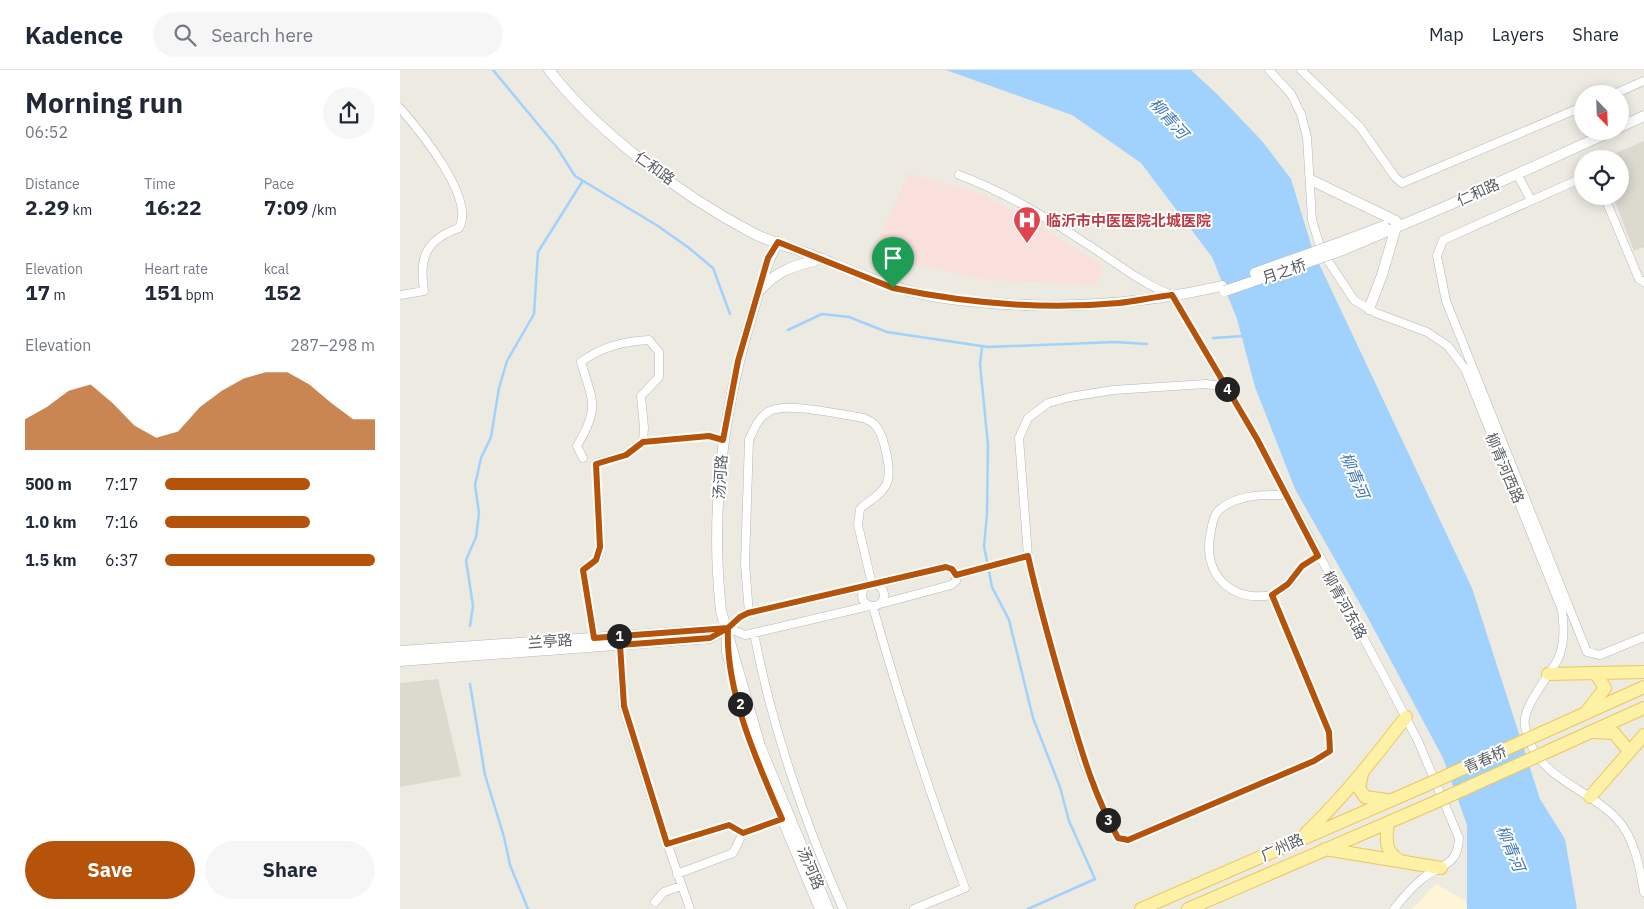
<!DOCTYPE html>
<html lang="en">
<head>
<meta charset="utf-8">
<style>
  body { margin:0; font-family:"IBM Plex Sans","Noto Sans SC",sans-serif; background:#f6f6f7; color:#1f2937; height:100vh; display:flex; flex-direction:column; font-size:19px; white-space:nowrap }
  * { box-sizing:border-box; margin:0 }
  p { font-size:16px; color:#747a83 }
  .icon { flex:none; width:28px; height:28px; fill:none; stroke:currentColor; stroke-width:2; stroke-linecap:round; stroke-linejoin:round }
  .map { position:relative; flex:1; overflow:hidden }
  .drawer { display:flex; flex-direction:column; background:#fff; width:400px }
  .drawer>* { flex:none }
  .needle { width:32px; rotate:157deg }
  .fabs { position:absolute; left:1174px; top:15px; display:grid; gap:10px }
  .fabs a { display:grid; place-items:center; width:55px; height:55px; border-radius:50%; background:#fff; box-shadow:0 2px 12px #0003; font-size:25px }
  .pin { position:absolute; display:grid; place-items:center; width:42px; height:42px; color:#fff; margin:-51px -21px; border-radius:50% 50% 50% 0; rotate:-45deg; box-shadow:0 0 5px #0007 }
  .pin .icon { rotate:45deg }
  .km { position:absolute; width:25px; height:25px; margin:-12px; border-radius:50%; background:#222; color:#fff; font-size:14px; line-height:25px; text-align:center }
  .round { display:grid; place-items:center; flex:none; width:52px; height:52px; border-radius:26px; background:#f6f6f7 }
  .headline { display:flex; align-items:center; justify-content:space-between; height:85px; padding:0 25px }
  h1 { font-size:28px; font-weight:700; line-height:38px }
  .stats { display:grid; grid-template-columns:repeat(3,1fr); gap:8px; height:85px; padding:5px 25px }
  .stats div { display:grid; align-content:center }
  .stats b { font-size:21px; font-weight:700 }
  .stats small { font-size:14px; font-weight:400 }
  .stats p { font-size:14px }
  .chart { height:140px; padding:10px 25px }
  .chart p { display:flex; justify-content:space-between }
  .chart svg { width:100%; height:90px; margin-top:5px; fill:#b45309; opacity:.7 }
  .cta { display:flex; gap:10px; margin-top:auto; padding:10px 25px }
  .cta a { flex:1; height:58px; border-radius:30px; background:#b45309; color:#fff; font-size:20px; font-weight:700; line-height:58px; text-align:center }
  .cta a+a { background:#f6f6f7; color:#1f2937 }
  ul { padding:0 25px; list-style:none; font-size:16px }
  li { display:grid; grid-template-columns:80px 60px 1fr; align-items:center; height:38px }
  li i { height:12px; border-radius:6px; background:#b45309 }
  header { display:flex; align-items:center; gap:30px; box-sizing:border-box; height:70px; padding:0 25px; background:#fff; border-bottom:1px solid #e0e1e3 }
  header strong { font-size:24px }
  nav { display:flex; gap:28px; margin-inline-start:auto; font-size:18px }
  .search { width:350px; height:45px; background:#f6f6f7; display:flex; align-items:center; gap:12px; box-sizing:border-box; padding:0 18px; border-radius:28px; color:#747a83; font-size:19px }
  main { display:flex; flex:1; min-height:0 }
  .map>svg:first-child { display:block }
  .commercial { fill:#fdf5d6 }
  .education { fill:#dcd9cf }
  .medical { fill:#fae0dc }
  .water { fill:#a1d2fd }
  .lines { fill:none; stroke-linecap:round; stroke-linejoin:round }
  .stream { stroke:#a1d2fd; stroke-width:2.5 }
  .minor-casing { stroke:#b4b7bc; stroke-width:9 }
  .tertiary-casing { stroke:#b4b7bc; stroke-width:11 }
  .primary-casing { stroke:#eec759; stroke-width:14 }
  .minor { stroke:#fff; stroke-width:8 }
  .tertiary { stroke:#fff; stroke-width:10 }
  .primary { stroke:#fdf1a5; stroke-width:12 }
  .tertiary-bridge-casing { stroke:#b4b7bc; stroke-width:11; stroke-linecap:butt }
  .primary-bridge-casing { stroke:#eec759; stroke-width:14; stroke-linecap:butt }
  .tertiary-bridge { stroke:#fff; stroke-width:10 }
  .primary-bridge { stroke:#fdf1a5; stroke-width:12 }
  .route-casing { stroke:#fff; stroke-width:10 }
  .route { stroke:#b45309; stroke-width:6 }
  .labels { text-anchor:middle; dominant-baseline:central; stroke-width:4; stroke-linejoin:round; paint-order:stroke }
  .street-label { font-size:15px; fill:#5a5d62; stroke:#fff }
  .health-label { font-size:15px; font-weight:bold; fill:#be3a42; stroke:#fff; text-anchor:start }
  .water-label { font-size:16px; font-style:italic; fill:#4178b6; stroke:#fff }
</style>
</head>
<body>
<header>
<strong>Kadence</strong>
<div class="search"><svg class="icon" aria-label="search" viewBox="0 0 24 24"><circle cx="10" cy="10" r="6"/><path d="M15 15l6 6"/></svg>Search here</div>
<nav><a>Map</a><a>Layers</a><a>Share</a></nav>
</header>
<main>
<section class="drawer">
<div class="headline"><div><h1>Morning run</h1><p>06:52</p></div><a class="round"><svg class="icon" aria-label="share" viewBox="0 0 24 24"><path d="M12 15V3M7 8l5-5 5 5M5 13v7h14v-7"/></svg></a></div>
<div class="stats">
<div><p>Distance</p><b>2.29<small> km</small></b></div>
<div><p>Time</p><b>16:22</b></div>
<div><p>Pace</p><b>7:09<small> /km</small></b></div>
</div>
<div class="stats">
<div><p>Elevation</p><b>17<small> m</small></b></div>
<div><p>Heart rate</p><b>151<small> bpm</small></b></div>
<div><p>kcal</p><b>152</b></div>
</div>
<div class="chart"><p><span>Elevation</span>287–298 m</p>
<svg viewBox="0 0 160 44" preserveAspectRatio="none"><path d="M0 44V29L10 23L20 15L30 12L40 21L50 32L60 38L70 35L80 23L90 15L100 9L110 6L120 6L130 12L140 21L150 29L160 29V44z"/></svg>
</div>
<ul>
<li><b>500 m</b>7:17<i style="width:69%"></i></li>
<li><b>1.0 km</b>7:16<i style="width:69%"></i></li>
<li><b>1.5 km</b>6:37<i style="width:100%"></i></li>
</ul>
<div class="cta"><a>Save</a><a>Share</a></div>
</section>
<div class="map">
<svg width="1244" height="839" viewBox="0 0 1244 839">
  <rect width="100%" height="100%" fill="#eceae1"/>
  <path class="commercial" d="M 1036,814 L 1066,831 L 1067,839 L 1012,839 Z"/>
  <path class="education" d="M 1244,71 L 1244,177 L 1234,181 L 1213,126 L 1220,126 L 1220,89 L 1202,89 Z
    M 38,609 L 61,706 L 0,717 L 0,613 Z"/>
  <path class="medical" d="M 509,103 L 582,124 L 651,163 L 704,197 L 696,215 L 586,210 L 489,189 L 473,182 Z"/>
  <path class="water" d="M 546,0 L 791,0 L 818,25 L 862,71 L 891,109 L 913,181 L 1072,518 L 1140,729 L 1165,769 L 1177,839 L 1067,839 L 1067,755 L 1043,688 L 968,548 L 895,419 L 855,317 L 837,249 L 812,187 L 741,93 L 672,45 Z"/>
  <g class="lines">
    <path class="stream" d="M 93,0 L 156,76 L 175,106 L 258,156 L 289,178 L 313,198 L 330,244
      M 388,260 L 422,244 L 449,247 L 487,262 L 588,277 L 715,272 L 747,274
      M 813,268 L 844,266
      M 582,277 L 580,294 L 588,375 L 587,444 L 584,476 L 592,517 L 609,550 L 633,648 L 660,717 L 669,751 L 695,809 L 628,839
      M 70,556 L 73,536 L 66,490 L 76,467 L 79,443 L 75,415 L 81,388 L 91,367 L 99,318 L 107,291 L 134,244 L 138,182 L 182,112
      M 70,614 L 85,705 L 104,767 L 110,795 L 128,839"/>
    <g class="minor-casing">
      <path id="minor" d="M 869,0 L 891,24 L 901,44 L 907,67 L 912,150 L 921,180 L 954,230 L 976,243 L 1027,262 L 1048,276 L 1065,299 L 1162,540 C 1164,557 1165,573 1158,589 C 1150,605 1121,638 1125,656 C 1135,709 1184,715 1216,748 C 1234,766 1240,798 1244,822
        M 901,0 L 960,57 L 995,107 L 1002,113 L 1182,37
        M 1214,24 L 1244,11
        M 0,38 C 20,61 76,129 59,158 C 25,170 19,188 24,221 L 0,225
        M 1117,104 L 1131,130
        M 559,105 C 605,122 649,149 690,176 C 717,193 742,214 772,225 L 857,369 L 993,623 L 1018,671 L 1059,768 C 1058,797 1040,794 1022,809 C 1012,817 1002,829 994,839
        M 1182,108 L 1043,170 L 1037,186 L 1046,231 L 1187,582 L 1200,585 L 1244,567
        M 1204,126 L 1239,209 L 1244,212
        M 826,317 L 806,314 L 713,320 L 670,327 L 648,333 L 628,348 L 619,368 L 628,486 L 637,527 L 683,691 L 706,745 L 718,768 L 728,770 L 914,691 L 930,681 L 929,662 L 872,525 L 889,514 L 902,496 L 918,486
        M 183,388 L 177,376 C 200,337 193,332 181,292 C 201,277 224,271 249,270 L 259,282 L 259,307 L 241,326 L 244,357 L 243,372
        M 557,505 L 628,486
        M462 525a11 11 0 1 1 22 0a11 11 0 1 1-22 0Z
        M 476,514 L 546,497 C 553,500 557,503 556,511 L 551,515 L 480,534
        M 466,516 L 349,543 L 340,547 L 328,558 L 345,565 L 469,536
        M 872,525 C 830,533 801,503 811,461 C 812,454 814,445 819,440 C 838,424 862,425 886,425
        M 473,537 C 500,632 530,725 565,818 L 514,839
        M 349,543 L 345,494 L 349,370 C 354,359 358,348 368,342 C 386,331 442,345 464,348 C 467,350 471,351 474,354 C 484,363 492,400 487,413 C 482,425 469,430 460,439 L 458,455 L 472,514
        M 354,563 C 371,654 405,754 443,839
        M 194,568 L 183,499 L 197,490 L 200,477 L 196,393 L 226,385 L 243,372 L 309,366 L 323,370
        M 220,575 L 223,636 L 255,738 L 290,839
        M 343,763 L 382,749
        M 267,774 L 329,755 L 343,763 L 333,783 L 277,804
        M 255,832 L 264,822 L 281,816"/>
    </g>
    <g class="tertiary-casing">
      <path id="tertiary" d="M 149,0 C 196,61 282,126 351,162 C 373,174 399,179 422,189 C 462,205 500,222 544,228 C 635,241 732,237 822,216
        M 1220,57 L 1244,46
        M 911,110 L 996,151
        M 378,172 C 365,194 360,219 352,244 C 323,340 310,441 321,541 L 360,676 L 428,839
        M 939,173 L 984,156
        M 943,180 L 1049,135 L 1212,61
        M 361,219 C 376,202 392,196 414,191
        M 969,239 L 982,205 L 996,157
        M 327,567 L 327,582 L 353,679 L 420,839
        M 0,581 L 324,559
        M 0,591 L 310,568 L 328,558"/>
    </g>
    <g class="primary-casing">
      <path id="primary" d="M 1148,604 L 1244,602
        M 1188,640 L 1205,618 L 1196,604
        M 1146,661 L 1244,617
        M 1194,662 L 1214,663 L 1229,681
        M 1153,679 L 1244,638
        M 962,704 L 959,718 L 965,727 L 987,730
        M 1190,727 L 1244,665
        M 988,753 C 986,769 984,781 999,790
        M 906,763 C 944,727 974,688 1006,647
        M 925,779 L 1041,798
        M 741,839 L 1024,716
        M 788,839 L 1031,734"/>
    </g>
    <use href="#minor" class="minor"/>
    <use href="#tertiary" class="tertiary"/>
    <use href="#primary" class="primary"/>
    <g class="tertiary-bridge-casing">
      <path id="tertiary-bridge" d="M 855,203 L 939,173
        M 825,221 L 943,180"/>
    </g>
    <g class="primary-bridge-casing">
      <path id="primary-bridge" d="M 1024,716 L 1146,661
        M 1031,734 L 1153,679"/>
    </g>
    <use href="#tertiary-bridge" class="tertiary-bridge"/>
    <use href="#primary-bridge" class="primary-bridge"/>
  </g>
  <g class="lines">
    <g class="route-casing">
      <path id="route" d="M 493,218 L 378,172 L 368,188 L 338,291 L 323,370 L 309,366 L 243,372 L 226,385 L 196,394 L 200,477 L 196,490 L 183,500 L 194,568 L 328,558 L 310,568 L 220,575 L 224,636 L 267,774 L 329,755 L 343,763 L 382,749 C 357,692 325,621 328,558 L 340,547 L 348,543 L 546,497 L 552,499 L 556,505 L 628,486 C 638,532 651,577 664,622 C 680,675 691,719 718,768 L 728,770 L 914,691 L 930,681 L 929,662 L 872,525 L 888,514 L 902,496 L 918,486 L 857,369 L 772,225 C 754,227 737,231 719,233 C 644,240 566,233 493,218"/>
    </g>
    <use href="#route" class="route"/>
  </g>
  <defs>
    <g id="hospital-pin" transform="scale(1.4375)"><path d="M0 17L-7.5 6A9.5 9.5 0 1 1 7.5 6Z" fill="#e0444e" stroke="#fff"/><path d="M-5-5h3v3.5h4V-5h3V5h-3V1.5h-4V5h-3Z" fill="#fff"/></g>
  </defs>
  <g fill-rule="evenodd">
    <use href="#hospital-pin" x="627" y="150"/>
  </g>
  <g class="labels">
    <g class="street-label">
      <text transform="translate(255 98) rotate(36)">仁和路</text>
      <text transform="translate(1078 122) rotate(-24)">仁和路</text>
      <text transform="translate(884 201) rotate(-19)">月之桥</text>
      <text transform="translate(1105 398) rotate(67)">柳青河西路</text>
      <text transform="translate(320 407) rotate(-86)">汤河路</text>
      <text transform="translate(945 535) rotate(61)">柳青河东路</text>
      <text transform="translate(150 571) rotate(-4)">兰亭路</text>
      <text transform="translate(1085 689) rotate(-24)">青春桥</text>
      <text transform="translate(882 777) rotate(-24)">广州路</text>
      <text transform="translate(411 798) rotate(67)">汤河路</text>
    </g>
    <g class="health-label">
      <text x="646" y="150">临沂市中医医院北城医院</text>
    </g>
    <g class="water-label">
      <text transform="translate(769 48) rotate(48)">柳青河</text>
      <text transform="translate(955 405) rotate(67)">柳青河</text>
      <text transform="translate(1111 778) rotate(67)">柳青河</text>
    </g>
  </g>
</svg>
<div class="fabs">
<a><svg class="needle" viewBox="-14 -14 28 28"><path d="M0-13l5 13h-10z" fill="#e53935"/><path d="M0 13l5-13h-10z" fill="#747a83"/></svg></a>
<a><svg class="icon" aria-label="locate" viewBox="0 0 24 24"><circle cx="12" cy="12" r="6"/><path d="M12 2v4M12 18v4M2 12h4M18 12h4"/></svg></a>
</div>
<div class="pin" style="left:493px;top:218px;background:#1e9e55"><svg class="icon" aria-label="arrive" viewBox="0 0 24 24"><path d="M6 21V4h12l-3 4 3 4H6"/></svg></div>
<b class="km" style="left:219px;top:566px">1</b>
<b class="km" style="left:340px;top:634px">2</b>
<b class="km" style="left:708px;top:750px">3</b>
<b class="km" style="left:827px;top:319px">4</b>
</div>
</main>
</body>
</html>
